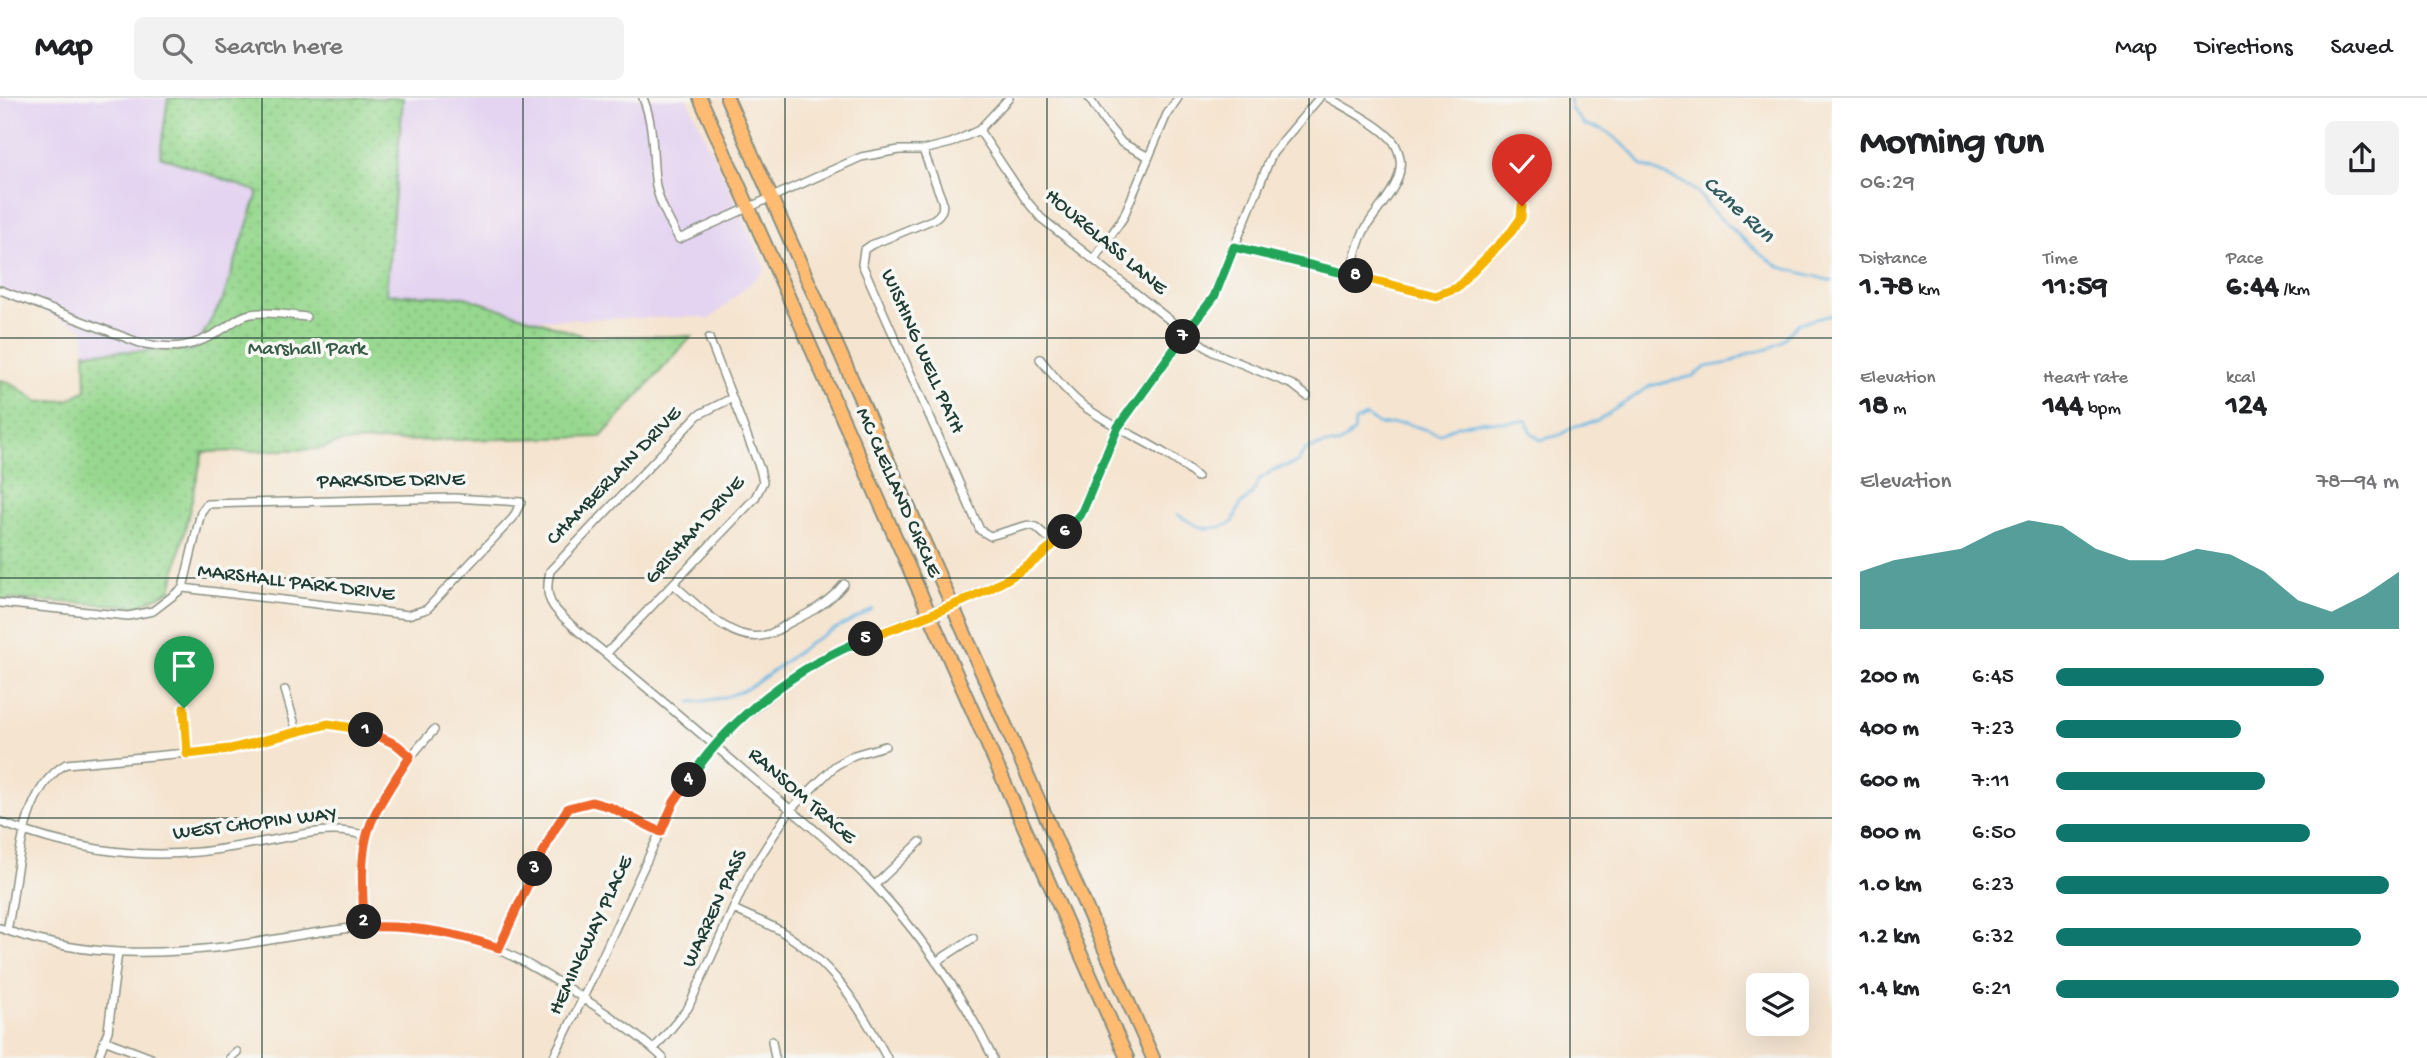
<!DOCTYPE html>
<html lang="en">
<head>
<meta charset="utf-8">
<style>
  body { margin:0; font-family:"Gochi Hand",sans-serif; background:#f2f2f2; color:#202124; height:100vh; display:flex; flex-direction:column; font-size:26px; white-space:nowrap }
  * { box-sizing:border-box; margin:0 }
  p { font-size:23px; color:#757577 }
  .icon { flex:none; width:38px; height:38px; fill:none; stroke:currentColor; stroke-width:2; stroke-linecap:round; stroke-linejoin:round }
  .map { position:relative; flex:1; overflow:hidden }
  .side { display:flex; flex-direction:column; background:#fff; width:595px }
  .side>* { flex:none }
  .tools { position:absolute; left:1746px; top:875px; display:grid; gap:14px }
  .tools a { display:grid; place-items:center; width:63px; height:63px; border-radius:10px; background:#fff; box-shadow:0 7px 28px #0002; font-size:35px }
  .pin { position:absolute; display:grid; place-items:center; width:60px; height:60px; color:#fff; margin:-72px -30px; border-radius:50% 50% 50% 0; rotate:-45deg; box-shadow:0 0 7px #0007 }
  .pin .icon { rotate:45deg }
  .km { position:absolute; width:35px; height:35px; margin:-18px; border-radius:50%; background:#222; color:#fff; font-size:19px; line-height:35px; text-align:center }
  .round { display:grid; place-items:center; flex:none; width:74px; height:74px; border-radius:10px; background:#f2f2f2 }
  .head { display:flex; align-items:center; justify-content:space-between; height:119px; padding:0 28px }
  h1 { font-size:38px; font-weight:800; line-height:52px }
  .stats { display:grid; grid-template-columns:repeat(3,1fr); gap:10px; height:119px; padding:7px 28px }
  .stats div { display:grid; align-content:center }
  .stats b { font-size:30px; font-weight:800 }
  .stats small { font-size:19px; font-weight:400 }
  .stats p { font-size:19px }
  .chart { height:196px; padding:14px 28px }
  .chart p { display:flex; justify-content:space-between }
  .chart svg { width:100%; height:126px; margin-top:7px; fill:#0f766e; opacity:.7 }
  ul { padding:0 28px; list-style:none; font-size:23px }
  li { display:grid; grid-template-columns:112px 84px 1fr; align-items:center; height:52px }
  li i { height:18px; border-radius:9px; background:#0f766e }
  header { display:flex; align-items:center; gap:42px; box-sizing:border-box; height:98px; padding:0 35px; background:#fff; border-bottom:2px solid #e0e0e0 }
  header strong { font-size:33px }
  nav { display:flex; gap:38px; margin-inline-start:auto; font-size:24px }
  .search { width:490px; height:63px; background:#f2f2f2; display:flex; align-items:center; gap:18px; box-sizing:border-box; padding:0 24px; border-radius:10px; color:#757577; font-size:26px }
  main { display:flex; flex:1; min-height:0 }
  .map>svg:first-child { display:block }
  .built { fill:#e4d3f1 }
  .park { fill:url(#park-dots); stroke:#5b8a62; stroke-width:2 }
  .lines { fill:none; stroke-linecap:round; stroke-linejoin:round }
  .stream { stroke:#6ab7e4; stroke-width:2.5 }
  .minor-casing { stroke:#8a9082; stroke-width:10 }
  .trunk-casing { stroke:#8a9082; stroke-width:16 }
  .minor { stroke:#fff; stroke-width:7 }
  .trunk { stroke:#ffbb71; stroke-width:12 }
  .split-1-casing { stroke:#fff; stroke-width:14 }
  .split-2-casing { stroke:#fff; stroke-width:14 }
  .split-3-casing { stroke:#fff; stroke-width:14 }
  .split-4-casing { stroke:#fff; stroke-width:14 }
  .split-5-casing { stroke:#fff; stroke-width:14 }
  .split-6-casing { stroke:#fff; stroke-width:14 }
  .split-7-casing { stroke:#fff; stroke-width:14 }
  .split-8-casing { stroke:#fff; stroke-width:14 }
  .split-9-casing { stroke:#fff; stroke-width:14 }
  .split-1 { stroke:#f5b400; stroke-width:9 }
  .split-2 { stroke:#f0652b; stroke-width:9 }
  .split-3 { stroke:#f0652b; stroke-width:9 }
  .split-4 { stroke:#f0652b; stroke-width:9 }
  .split-5 { stroke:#22a559; stroke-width:9 }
  .split-6 { stroke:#f5b400; stroke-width:9 }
  .split-7 { stroke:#22a559; stroke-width:9 }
  .split-8 { stroke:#22a559; stroke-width:9 }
  .split-9 { stroke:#f5b400; stroke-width:9 }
  .grid { fill:none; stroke:#1f3d34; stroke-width:2; stroke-opacity:0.55 }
  .labels { text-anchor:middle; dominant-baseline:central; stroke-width:7; stroke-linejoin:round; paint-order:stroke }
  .street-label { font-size:21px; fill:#1f3d34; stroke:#f6f6f2 }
  .park-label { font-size:21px; fill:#375c46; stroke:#f6f6f2 }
  .water-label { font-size:23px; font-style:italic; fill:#325c60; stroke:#f6f6f2 }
</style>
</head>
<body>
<header>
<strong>Map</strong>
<div class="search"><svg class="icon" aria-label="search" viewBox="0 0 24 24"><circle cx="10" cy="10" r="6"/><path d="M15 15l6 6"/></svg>Search here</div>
<nav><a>Map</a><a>Directions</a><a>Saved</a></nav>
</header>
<main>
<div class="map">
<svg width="1832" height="960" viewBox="0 0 1832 960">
  <defs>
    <pattern id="park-dots" width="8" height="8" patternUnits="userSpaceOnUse" patternTransform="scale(1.75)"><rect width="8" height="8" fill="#97d88f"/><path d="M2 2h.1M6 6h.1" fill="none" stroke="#82ba7c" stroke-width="1.8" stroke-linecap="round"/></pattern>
  </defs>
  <rect width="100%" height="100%" fill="#f6f6f2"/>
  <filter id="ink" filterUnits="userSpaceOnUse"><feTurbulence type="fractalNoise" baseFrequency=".0143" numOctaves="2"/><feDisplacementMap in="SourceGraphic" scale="14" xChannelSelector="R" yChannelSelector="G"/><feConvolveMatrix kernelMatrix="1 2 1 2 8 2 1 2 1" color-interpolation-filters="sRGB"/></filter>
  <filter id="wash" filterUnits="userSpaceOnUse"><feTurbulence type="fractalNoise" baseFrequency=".00686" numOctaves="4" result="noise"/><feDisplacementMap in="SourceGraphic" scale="28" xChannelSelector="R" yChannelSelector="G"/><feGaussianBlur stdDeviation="1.57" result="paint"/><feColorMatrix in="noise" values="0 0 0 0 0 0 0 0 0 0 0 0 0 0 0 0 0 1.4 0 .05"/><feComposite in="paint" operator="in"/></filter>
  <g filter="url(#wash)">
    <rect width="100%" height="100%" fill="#f5e4cf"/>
    <path class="built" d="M 0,0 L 168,0 L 160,58 L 258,93 L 223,201 L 194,252 L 85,254 L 83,230 L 0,194 Z
      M 403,0 L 687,0 L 766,171 L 709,222 L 701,219 L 535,222 L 465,199 L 386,196 Z"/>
    <path class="park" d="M 168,0 L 403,0 L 386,196 L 465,199 L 587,239 L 692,238 L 601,339 L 341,344 L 320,351 L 203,354 L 171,492 L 139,508 L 0,501 L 0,282 L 9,284 L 39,304 L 68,302 L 86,292 L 85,254 L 194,252 L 223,201 L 258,94 L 160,58 Z"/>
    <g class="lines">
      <path class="stream" d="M 1570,0 L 1571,11 L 1585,27 L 1602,31 L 1609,35 L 1633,55 L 1641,67 L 1685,85 L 1698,95 L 1712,113 L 1759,155 L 1780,169 L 1832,183
        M 1177,416 C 1198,430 1209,436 1233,424 L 1240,407 L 1252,396 L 1259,382 L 1273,372 L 1298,364 L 1305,352 L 1326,346 L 1339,346 L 1354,334 L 1355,323 L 1366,318 L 1380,327 L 1405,325 L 1439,336 C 1451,330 1462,325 1476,324 C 1495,322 1506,327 1526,322 L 1530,333 L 1540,342 L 1560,337 L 1575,328 L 1597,323 L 1650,288 L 1693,278 L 1706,269 L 1729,265 L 1750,255 L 1768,251 L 1780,245 L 1799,225 L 1832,217
        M 691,604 C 750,602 766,575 810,545 C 829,532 852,524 872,511"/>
    </g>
  </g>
  <g filter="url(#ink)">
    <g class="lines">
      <g class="minor-casing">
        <path id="minor" d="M 643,0 C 654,27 652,52 655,81 C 657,102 669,122 679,141 L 861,59 L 899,52 L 923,52 L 951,45 L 979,32 L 1009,0
          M 1089,0 L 1104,23 L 1122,45 L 1149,59
          M 1329,0 C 1346,10 1388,31 1396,48 C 1413,82 1377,107 1363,135 C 1357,148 1354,163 1349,177
          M 979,32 L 1026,102 L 1041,120 L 1186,235 L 1213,254 L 1293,287 L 1307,298
          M 923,52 L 942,102 C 944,111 942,115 934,121 L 871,147 L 864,152 L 862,166 L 980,432 L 990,438 L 1028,427 L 1036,429 L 1055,446
          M 1234,149 L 1436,198 L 1457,190 L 1476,171 L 1511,134 L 1521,120 L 1522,108
          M 1094,161 L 1123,120 L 1167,16 L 1178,0
          M 0,192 L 140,245 C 174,252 194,250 223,231 C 233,225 239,218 251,216 C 268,213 289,217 306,219
          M 1040,261 C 1054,278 1068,296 1085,309 C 1121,335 1164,349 1197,379
          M 732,300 L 698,317 L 550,473 C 542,506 556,512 578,533 C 636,580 692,628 749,677 C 790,712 840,750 876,789 C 923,840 963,898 993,960
          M 673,486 C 697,506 733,547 766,537 C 775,535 783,528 791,524 C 812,514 829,504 844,486
          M 0,505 L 128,518 L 153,513 L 183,490 L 408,517 L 427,511 L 513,420 L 521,404 L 454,400 L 207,406 L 201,414 L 183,490
          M 606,556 L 755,400 L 763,384 L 760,371 L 709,240
          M 285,592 L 297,634
          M 184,610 L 187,656
          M 0,724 C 61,749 132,761 198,754 C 221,752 244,747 267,743 C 301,737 332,727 366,738
          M 875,787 L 920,744
          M 734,811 C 749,819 765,824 779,832 C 832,864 859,907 887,960
          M 365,829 C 363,801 358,764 367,737 C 380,697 406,662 434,632
          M 0,830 C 75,858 145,858 224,849 C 279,842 332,829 387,828 C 467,828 519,858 583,900 C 611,918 639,937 663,960
          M 7,832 C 19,783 16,695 66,666 L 230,651 L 328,626 L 370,632 L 397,647 L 410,658
          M 499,850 L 553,734 L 568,710 L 592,704 L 610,708 L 661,734
          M 936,864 L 973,840
          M 104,942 L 151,960
          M 772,943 L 775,960
          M 654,951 L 688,910 L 750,774 L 790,712 L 835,668 L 854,657 L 885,648
          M 98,960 L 108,933 L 118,854
          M 230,960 L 237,954
          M 553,960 L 583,900 L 674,704 L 699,667 L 735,627 L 788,583 L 818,563 L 854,545 L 964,501 L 1005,483 L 1025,471 L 1055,446 L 1082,414 L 1118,329 L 1214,199 L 1272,56 L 1319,0"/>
      </g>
      <g class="trunk-casing">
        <path id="trunk" d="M 700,0 L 1127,960
          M 727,0 L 1153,960"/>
      </g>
      <use href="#minor" class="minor"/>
      <use href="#trunk" class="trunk"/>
    </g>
  </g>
  <g class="lines" filter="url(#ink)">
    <g class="split-1-casing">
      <path id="split-1" d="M 184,610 L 187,656 L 230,651 L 328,626 L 366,632"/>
    </g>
    <g class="split-2-casing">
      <path id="split-2" d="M 364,824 C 363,796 360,769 366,741 C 371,715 396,680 410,658 L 397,647 L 366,632"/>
    </g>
    <g class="split-3-casing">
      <path id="split-3" d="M 364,824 L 365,829 C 412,827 454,834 499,850 L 535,771"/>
    </g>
    <g class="split-4-casing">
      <path id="split-4" d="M 535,771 L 553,734 L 568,710 L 592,704 L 610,709 L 661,734 L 674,704 L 689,682"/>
    </g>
    <g class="split-5-casing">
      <path id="split-5" d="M 689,682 C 730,620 797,568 866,541"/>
    </g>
    <g class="split-6-casing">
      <path id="split-6" d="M 866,541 C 932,515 1019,490 1065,434"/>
    </g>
    <g class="split-7-casing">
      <path id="split-7" d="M 1065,434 L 1082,414 L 1118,329 L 1183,239"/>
    </g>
    <g class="split-8-casing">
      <path id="split-8" d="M 1183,239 L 1214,199 L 1234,149 L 1356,178"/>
    </g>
    <g class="split-9-casing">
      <path id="split-9" d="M 1356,178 L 1436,198 L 1457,190 L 1511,134 L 1521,120 L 1522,108"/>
    </g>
    <use href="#split-1" class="split-1"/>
    <use href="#split-2" class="split-2"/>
    <use href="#split-3" class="split-3"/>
    <use href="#split-4" class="split-4"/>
    <use href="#split-5" class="split-5"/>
    <use href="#split-6" class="split-6"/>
    <use href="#split-7" class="split-7"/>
    <use href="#split-8" class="split-8"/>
    <use href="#split-9" class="split-9"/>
  </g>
  <path class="grid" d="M 262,0 L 262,960M 523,0 L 523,960M 785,0 L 785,960M 1047,0 L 1047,960M 1309,0 L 1309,960M 1570,0 L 1570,960M 0,240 L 1832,240M 0,480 L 1832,480M 0,720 L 1832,720"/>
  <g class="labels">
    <g class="street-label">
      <text transform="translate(1105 145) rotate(40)">HOURGLASS LANE</text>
      <text transform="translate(921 254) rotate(66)">WISHING WELL PATH</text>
      <text transform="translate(615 379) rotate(-46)">CHAMBERLAIN DRIVE</text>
      <text transform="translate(391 384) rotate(-1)">PARKSIDE DRIVE</text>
      <text transform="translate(897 395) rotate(66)">MC CLELLAND CIRCLE</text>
      <text transform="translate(696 433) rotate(-48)">GRISHAM DRIVE</text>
      <text transform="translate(296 486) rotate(7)">MARSHALL PARK DRIVE</text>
      <text transform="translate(801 699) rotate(41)">RANSOM TRACE</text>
      <text transform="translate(255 727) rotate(-7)">WEST CHOPIN WAY</text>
      <text transform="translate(716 811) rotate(-65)">WARREN PASS</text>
      <text transform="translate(592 838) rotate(-65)">HEMINGWAY PLACE</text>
    </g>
    <g class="park-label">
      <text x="307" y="252">Marshall Park</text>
    </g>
    <g class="water-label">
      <text transform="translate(1738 112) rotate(42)">Cane Run</text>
    </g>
  </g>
</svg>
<div class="tools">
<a><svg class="icon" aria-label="layers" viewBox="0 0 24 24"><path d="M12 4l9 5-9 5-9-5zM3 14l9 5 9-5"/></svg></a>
</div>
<div class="pin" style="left:184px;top:610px;background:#1e9e55"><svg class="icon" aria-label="arrive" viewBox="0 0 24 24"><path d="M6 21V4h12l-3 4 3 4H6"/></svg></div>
<div class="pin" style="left:1522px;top:108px;background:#d93025"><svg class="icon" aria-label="check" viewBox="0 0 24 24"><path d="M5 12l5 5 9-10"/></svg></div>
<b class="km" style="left:366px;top:632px">1</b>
<b class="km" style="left:364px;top:824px">2</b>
<b class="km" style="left:535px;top:771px">3</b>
<b class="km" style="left:689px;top:682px">4</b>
<b class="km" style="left:866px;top:541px">5</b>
<b class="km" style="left:1065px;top:434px">6</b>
<b class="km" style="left:1183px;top:239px">7</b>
<b class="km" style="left:1356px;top:178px">8</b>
</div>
<section class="side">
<div class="head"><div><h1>Morning run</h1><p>06:29</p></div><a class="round"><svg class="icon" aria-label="share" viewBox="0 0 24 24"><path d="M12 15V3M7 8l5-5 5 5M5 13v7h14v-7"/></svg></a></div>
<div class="stats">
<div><p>Distance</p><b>1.78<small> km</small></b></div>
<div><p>Time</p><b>11:59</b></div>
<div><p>Pace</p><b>6:44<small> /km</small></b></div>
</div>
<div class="stats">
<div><p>Elevation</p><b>18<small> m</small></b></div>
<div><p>Heart rate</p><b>144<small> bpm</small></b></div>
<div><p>kcal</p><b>124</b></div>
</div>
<div class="chart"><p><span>Elevation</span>78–94 m</p>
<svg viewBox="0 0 160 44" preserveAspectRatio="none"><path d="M0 44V24L10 20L20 18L30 16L40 10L50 6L60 8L70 16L80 20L90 20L100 16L110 18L120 24L130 34L140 38L150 32L160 24V44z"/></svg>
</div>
<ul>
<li><b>200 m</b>6:45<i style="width:78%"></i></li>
<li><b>400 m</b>7:23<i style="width:54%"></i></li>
<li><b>600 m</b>7:11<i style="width:61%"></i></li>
<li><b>800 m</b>6:50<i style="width:74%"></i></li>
<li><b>1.0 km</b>6:23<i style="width:97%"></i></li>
<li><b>1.2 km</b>6:32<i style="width:89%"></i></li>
<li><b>1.4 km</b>6:21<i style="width:100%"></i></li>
</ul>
</section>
</main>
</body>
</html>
